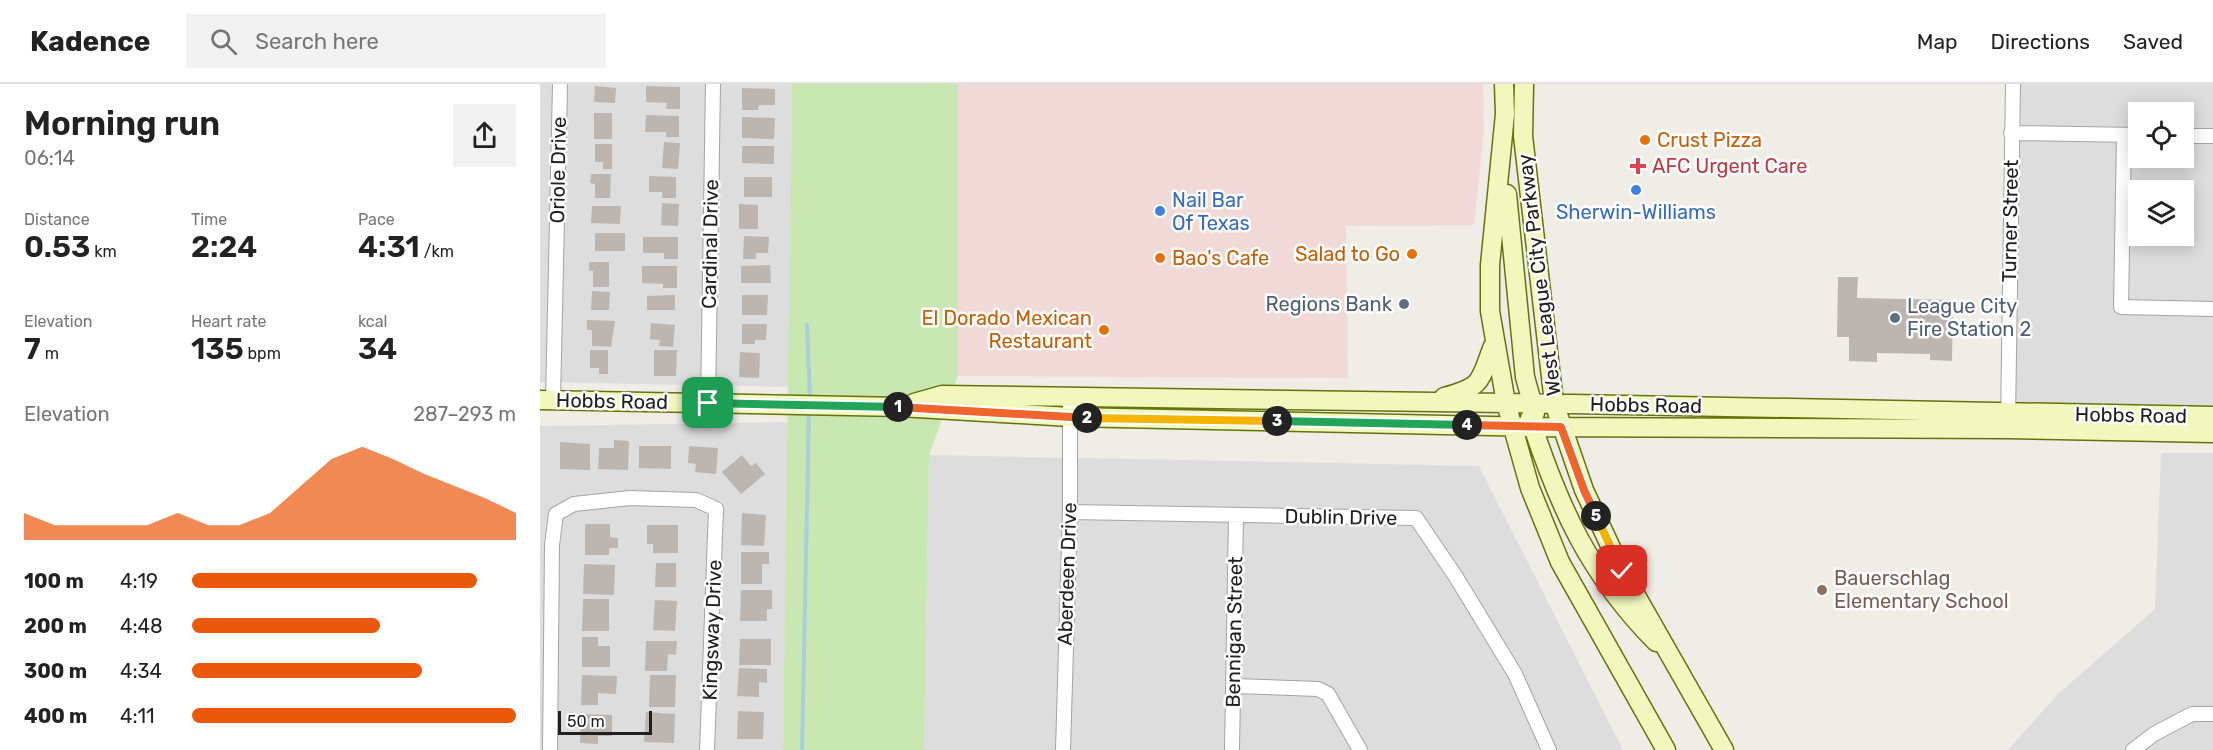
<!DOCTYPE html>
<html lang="en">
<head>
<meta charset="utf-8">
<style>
  body { margin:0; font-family:Rubik,sans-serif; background:#f2f2f2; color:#222; height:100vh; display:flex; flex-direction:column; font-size:22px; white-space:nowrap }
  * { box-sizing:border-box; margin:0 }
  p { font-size:20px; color:#767676 }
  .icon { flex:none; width:33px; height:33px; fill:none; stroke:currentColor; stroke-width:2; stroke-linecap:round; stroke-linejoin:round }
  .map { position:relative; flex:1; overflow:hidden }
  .drawer { display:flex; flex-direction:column; background:#fff; width:540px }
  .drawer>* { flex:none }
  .tools { position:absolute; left:1588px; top:18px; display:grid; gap:12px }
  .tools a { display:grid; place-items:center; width:66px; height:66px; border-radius:0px; background:#fff; box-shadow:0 3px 15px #0003; font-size:30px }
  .scale { position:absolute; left:18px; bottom:15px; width:94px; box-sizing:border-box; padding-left:6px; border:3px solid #202020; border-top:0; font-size:16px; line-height:21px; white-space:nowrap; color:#202020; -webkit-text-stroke:4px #fff; paint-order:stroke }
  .pin { position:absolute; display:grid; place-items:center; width:51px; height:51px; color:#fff; margin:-26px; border-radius:12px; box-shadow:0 3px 9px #0006 }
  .km { position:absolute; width:30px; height:30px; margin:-15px; border-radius:50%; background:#222; color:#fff; font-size:16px; line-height:30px; text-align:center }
  .round { display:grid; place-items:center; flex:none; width:63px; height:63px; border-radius:0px; background:#f2f2f2 }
  .summary { display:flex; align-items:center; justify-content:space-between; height:102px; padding:0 24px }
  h1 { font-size:33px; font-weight:600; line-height:45px }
  .stats { display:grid; grid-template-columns:repeat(3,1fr); gap:9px; height:102px; padding:6px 24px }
  .stats div { display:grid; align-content:center }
  .stats b { font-size:30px; font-weight:600 }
  .stats small { font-size:16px; font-weight:400 }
  .stats p { font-size:16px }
  .chart { height:168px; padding:12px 24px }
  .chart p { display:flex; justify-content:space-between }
  .chart svg { width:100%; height:108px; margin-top:6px; fill:#ea580c; opacity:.7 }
  ul { padding:0 24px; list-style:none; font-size:20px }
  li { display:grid; grid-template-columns:96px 72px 1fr; align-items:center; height:45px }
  li i { height:15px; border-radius:8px; background:#ea580c }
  header { display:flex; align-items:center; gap:36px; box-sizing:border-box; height:84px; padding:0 30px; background:#fff; border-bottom:2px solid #e0e0e0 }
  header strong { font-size:28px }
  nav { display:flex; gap:33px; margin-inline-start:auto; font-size:21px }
  .search { width:420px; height:54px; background:#f2f2f2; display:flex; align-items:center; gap:15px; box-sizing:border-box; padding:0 21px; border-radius:0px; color:#767676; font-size:22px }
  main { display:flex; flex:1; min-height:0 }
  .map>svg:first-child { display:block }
  .residential { fill:#dedddd; fill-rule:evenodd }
  .commercial { fill:#f0d9d7 }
  .grass { fill:#c9e7b0 }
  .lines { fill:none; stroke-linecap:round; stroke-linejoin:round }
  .stream { stroke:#aacedb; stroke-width:4 }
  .building { fill:#bdb6b0 }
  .street-casing { stroke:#a4a4a4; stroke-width:16 }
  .secondary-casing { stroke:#64740b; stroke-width:21 }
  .street { stroke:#fff; stroke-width:14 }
  .secondary { stroke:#f2f7be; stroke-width:18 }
  .split-1-casing { stroke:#fff; stroke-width:12 }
  .split-2-casing { stroke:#fff; stroke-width:12 }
  .split-3-casing { stroke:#fff; stroke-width:12 }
  .split-4-casing { stroke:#fff; stroke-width:12 }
  .split-5-casing { stroke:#fff; stroke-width:12 }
  .split-6-casing { stroke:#fff; stroke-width:12 }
  .split-1 { stroke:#22a559; stroke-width:8 }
  .split-2 { stroke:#f0652b; stroke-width:8 }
  .split-3 { stroke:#f5b400; stroke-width:8 }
  .split-4 { stroke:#22a559; stroke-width:8 }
  .split-5 { stroke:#f0652b; stroke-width:8 }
  .split-6 { stroke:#f5b400; stroke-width:8 }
  .food-dot { fill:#e8710a; stroke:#fff; stroke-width:2 }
  .health-dot { fill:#e0444e; stroke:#fff; stroke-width:2 }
  .shop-dot { fill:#3f7fe0; stroke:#fff; stroke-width:2 }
  .service-dot { fill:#5c6f8a; stroke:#fff; stroke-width:2 }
  .education-dot { fill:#8d6e63; stroke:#fff; stroke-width:2 }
  .labels { text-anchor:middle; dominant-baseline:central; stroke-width:5; stroke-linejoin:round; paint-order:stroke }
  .food-label { font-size:20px; fill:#c56008; stroke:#fff; text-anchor:start }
  .health-label { font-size:20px; fill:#be3a42; stroke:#fff; text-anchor:start }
  .street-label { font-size:20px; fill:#202020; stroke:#fff }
  .shop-label { font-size:20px; fill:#366cbe; stroke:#fff; text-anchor:start }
  .service-label { font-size:20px; fill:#4e5e75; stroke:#fff; text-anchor:end }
  .education-label { font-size:20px; fill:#785e54; stroke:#fff; text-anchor:start }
</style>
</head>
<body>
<header>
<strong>Kadence</strong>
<div class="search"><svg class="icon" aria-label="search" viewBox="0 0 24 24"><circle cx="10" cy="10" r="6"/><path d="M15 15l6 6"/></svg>Search here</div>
<nav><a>Map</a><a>Directions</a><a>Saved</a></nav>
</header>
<main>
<section class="drawer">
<div class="summary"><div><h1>Morning run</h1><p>06:14</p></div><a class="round"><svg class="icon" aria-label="share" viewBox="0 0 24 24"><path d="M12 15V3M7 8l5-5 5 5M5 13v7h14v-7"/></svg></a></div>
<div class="stats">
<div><p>Distance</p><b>0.53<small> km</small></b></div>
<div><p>Time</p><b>2:24</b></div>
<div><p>Pace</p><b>4:31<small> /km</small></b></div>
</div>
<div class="stats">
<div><p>Elevation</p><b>7<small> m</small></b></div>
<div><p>Heart rate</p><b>135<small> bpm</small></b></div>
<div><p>kcal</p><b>34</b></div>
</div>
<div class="chart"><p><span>Elevation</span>287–293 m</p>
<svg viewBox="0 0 160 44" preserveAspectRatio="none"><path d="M0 44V33L10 38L20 38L30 38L40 38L50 33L60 38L70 38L80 33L90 22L100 11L110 6L120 11L130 17L140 22L150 27L160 33V44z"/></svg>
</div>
<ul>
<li><b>100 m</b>4:19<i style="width:88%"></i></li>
<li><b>200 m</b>4:48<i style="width:58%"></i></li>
<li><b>300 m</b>4:34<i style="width:71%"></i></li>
<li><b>400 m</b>4:11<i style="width:100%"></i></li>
</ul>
</section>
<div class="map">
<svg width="1673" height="666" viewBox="0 0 1673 666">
  <rect width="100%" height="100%" fill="#f0ede7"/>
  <path class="residential" d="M 0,0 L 252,0 L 249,303 L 0,298 Z
    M 1474,0 L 1673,0 L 1673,332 L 1468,329 ZM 1599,28 L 1644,28 L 1644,74 L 1599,74 ZM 1599,106 L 1644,106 L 1644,152 L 1599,152 Z
    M 248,338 L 243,666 L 0,666 L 0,342 Z
    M 1621,369 L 1673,369 L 1673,666 L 1468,666 L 1518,610 L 1615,525 Z
    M 389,371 L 939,382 L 1083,666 L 384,666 Z"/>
  <path class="commercial" d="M 418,0 L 943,0 L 944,46 L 934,141 L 806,142 L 808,294 L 418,292 Z"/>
  <path class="grass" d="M 252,0 L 418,0 L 418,292 L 389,371 L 384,666 L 243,666 Z"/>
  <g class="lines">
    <path class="stream" d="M 267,241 L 270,315
      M 262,666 L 269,326"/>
  </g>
  <path class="building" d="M 55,2 L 76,4 L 75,19 L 54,18 Z
    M 106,2 L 140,3 L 140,25 L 126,25 L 127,19 L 106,18 Z
    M 202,4 L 235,5 L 235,21 L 219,21 L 218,26 L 202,26 Z
    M 54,29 L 72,29 L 72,55 L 54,55 Z
    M 106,31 L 139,32 L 139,53 L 126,53 L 126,48 L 105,48 Z
    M 202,33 L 235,34 L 234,55 L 202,54 Z
    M 124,58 L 140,59 L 138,85 L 122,84 Z
    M 55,60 L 72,60 L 72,85 L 63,85 L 63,78 L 55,78 Z
    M 202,62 L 234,62 L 234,80 L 202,79 Z
    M 51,90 L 71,90 L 70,114 L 55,114 L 55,100 L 50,99 Z
    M 109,92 L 136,93 L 136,114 L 122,114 L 122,108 L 109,108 Z
    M 204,93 L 232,93 L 232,113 L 204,113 Z
    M 122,119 L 139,120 L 138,142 L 121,141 Z
    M 199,120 L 218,121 L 218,145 L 199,145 Z
    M 52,122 L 81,122 L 80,140 L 51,139 Z
    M 55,149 L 85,149 L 85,167 L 55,167 Z
    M 204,152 L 229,153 L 228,169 L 216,169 L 216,175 L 203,175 Z
    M 103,153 L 138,153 L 138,175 L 124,175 L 124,169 L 103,169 Z
    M 49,178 L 69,178 L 69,203 L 53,203 L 53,187 L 49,187 Z
    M 230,181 L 231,199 L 201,199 L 201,182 Z
    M 102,182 L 137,182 L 137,204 L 123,204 L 123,200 L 102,199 Z
    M 1298,193 L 1318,193 L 1317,214 L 1413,216 L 1412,277 L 1390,276 L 1390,270 L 1337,269 L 1337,278 L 1309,277 L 1309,253 L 1297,253 Z
    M 52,207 L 70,208 L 69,226 L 51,226 Z
    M 135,211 L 135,226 L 107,226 L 107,212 Z
    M 202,211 L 228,211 L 227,231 L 202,231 Z
    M 47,236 L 75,237 L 71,263 L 52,262 L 52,246 L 47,246 Z
    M 111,239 L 135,241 L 133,263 L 119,262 L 120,256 L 110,255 Z
    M 202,240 L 227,240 L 226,256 L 215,256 L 215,260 L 202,260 Z
    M 50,266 L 68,266 L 68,290 L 59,290 L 59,284 L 50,284 Z
    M 114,266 L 137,266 L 136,292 L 114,292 Z
    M 200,268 L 220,269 L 219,294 L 199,293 Z
    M 74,356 L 89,357 L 88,386 L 58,385 L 59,364 L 74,364 Z
    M 20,358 L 50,360 L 50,386 L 20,385 Z
    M 99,362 L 131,362 L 131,385 L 99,384 Z
    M 149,362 L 178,364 L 176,390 L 155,388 L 156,380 L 148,379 Z
    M 202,371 L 211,382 L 216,379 L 225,390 L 201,410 L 182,388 Z
    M 202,429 L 226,431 L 224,462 L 201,461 Z
    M 45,440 L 70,440 L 70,453 L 78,454 L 78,464 L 69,464 L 69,471 L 45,471 Z
    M 107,441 L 138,441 L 138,469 L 113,469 L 113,460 L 107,460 Z
    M 201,468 L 229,468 L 229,480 L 222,480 L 222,500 L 201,500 Z
    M 116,479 L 136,479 L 136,503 L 115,503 Z
    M 44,480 L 75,481 L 74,511 L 43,510 Z
    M 201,506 L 232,506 L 232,525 L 227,525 L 227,537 L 200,537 Z
    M 43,515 L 69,515 L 69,547 L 42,547 Z
    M 115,516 L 137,517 L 135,547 L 113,546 Z
    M 42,553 L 58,553 L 58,562 L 70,562 L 70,583 L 42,583 Z
    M 200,555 L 231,555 L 231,581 L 199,581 Z
    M 106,557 L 137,557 L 136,571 L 128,570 L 127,587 L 105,587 Z
    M 199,584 L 227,585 L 227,599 L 219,598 L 219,613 L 197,612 Z
    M 42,591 L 77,592 L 76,610 L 58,609 L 58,621 L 41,621 Z
    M 110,591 L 136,591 L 135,623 L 109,623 Z
    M 198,627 L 224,628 L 223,655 L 197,655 Z
    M 106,628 L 135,630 L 134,659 L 104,658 Z
    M 41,630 L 72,631 L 72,652 L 58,652 L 58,660 L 40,659 Z"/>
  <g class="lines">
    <g class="street-casing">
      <path id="street" d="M 1471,49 L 1599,51
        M 1584,51 L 1581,223 L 1673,225
        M 1644,52 L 1673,52
        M 13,316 L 20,0
        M 168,319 L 173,0
        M 1468,337 L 1473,0
        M 530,428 L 876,434 L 916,493 L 975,590 L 1009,666
        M 694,602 L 778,605 L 788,610 L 820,666
        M 10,666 L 12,461 L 16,430 L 34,420 L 90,414 L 156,416 L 176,425 L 167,666
        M 523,666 L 530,428 L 530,323
        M 692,666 L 696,431
        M 1593,666 L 1614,650 L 1652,630 L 1673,630"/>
    </g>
    <g class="secondary-casing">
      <path id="secondary" d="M 964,0 L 965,30 L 950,181 L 950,227 L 966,319 L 990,404 L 1020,478 L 1126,666
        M 984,0 L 983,52 L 1014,319 L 1044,406 L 1082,487 L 1184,666
        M 967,110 L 985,293 L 995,329
        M 904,313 C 944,302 939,298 953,262
        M 0,316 L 360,323 L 530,333 L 998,343 L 1468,345 L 1673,349
        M 374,319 L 402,311 L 1032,320 L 1673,332
        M 990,334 C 1019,423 1049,490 1116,558"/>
    </g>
    <use href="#street" class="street"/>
    <use href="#secondary" class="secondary"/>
  </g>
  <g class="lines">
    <g class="split-1-casing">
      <path id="split-1" d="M 168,319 L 358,323"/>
    </g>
    <g class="split-2-casing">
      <path id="split-2" d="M 358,323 L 547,334"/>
    </g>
    <g class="split-3-casing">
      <path id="split-3" d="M 547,334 L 737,337"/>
    </g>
    <g class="split-4-casing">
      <path id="split-4" d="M 737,337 L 927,341"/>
    </g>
    <g class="split-5-casing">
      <path id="split-5" d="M 927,341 L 1021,343 L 1044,406 L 1056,432"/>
    </g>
    <g class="split-6-casing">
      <path id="split-6" d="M 1056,432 L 1082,487"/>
    </g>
    <use href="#split-1" class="split-1"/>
    <use href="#split-2" class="split-2"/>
    <use href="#split-3" class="split-3"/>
    <use href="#split-4" class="split-4"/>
    <use href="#split-5" class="split-5"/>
    <use href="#split-6" class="split-6"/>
  </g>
  <g class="food-dot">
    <circle cx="1105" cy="56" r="6"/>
    <circle cx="872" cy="170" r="6"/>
    <circle cx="620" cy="174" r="6"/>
    <circle cx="564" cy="246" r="6"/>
  </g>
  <path class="health-dot" d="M1095 73h6v6h6v6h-6v6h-6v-6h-6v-6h6z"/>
  <g class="shop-dot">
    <circle cx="1096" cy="106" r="6"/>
    <circle cx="620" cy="127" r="6"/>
  </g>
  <g class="service-dot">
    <circle cx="864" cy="220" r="6"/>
    <circle cx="1355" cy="234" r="6"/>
  </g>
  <circle class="education-dot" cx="1282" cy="506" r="6"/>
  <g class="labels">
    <g class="food-label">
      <text x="1117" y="56">Crust Pizza</text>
      <text x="860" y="170" text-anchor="end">Salad to Go</text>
      <text x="632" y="174">Bao's Cafe</text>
      <text x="552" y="234" text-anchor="end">El Dorado Mexican<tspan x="552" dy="23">Restaurant</tspan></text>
    </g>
    <g class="health-label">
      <text x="1112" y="82">AFC Urgent Care</text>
    </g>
    <g class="street-label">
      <text transform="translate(18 86) rotate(-89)">Oriole Drive</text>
      <text transform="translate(1470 137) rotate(-89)">Turner Street</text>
      <text transform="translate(170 160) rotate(-89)">Cardinal Drive</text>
      <text transform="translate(999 191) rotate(-97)">West League City Parkway</text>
      <text transform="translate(72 317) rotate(1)">Hobbs Road</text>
      <text transform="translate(1106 321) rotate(1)">Hobbs Road</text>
      <text transform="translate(1591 331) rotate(1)">Hobbs Road</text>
      <text transform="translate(801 433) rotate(1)">Dublin Drive</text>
      <text transform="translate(527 490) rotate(-88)">Aberdeen Drive</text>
      <text transform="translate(172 546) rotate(-88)">Kingsway Drive</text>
      <text transform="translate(694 548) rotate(-89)">Bennigan Street</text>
    </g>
    <g class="shop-label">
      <text x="632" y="116">Nail Bar<tspan x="632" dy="23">Of Texas</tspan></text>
      <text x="1096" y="128" text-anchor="middle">Sherwin-Williams</text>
    </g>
    <g class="service-label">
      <text x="852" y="220">Regions Bank</text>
      <text x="1367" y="222" text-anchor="start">League City<tspan x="1367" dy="23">Fire Station 2</tspan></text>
    </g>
    <g class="education-label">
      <text x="1294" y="494">Bauerschlag<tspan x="1294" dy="23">Elementary School</tspan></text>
    </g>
  </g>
</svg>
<div class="tools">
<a><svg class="icon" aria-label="locate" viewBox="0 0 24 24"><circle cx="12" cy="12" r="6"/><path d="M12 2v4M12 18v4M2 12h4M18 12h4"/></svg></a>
<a><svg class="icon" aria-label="layers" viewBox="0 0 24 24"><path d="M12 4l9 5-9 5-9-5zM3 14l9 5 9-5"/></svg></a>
</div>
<div class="scale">50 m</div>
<div class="pin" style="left:168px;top:319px;background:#1e9e55"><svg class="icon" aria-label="arrive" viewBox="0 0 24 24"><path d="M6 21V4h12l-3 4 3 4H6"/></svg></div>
<div class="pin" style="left:1082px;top:487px;background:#d93025"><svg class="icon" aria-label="check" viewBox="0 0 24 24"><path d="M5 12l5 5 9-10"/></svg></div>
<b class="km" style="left:358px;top:323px">1</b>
<b class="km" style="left:547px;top:334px">2</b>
<b class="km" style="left:737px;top:337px">3</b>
<b class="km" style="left:927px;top:341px">4</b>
<b class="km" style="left:1056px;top:432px">5</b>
</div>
</main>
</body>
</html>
